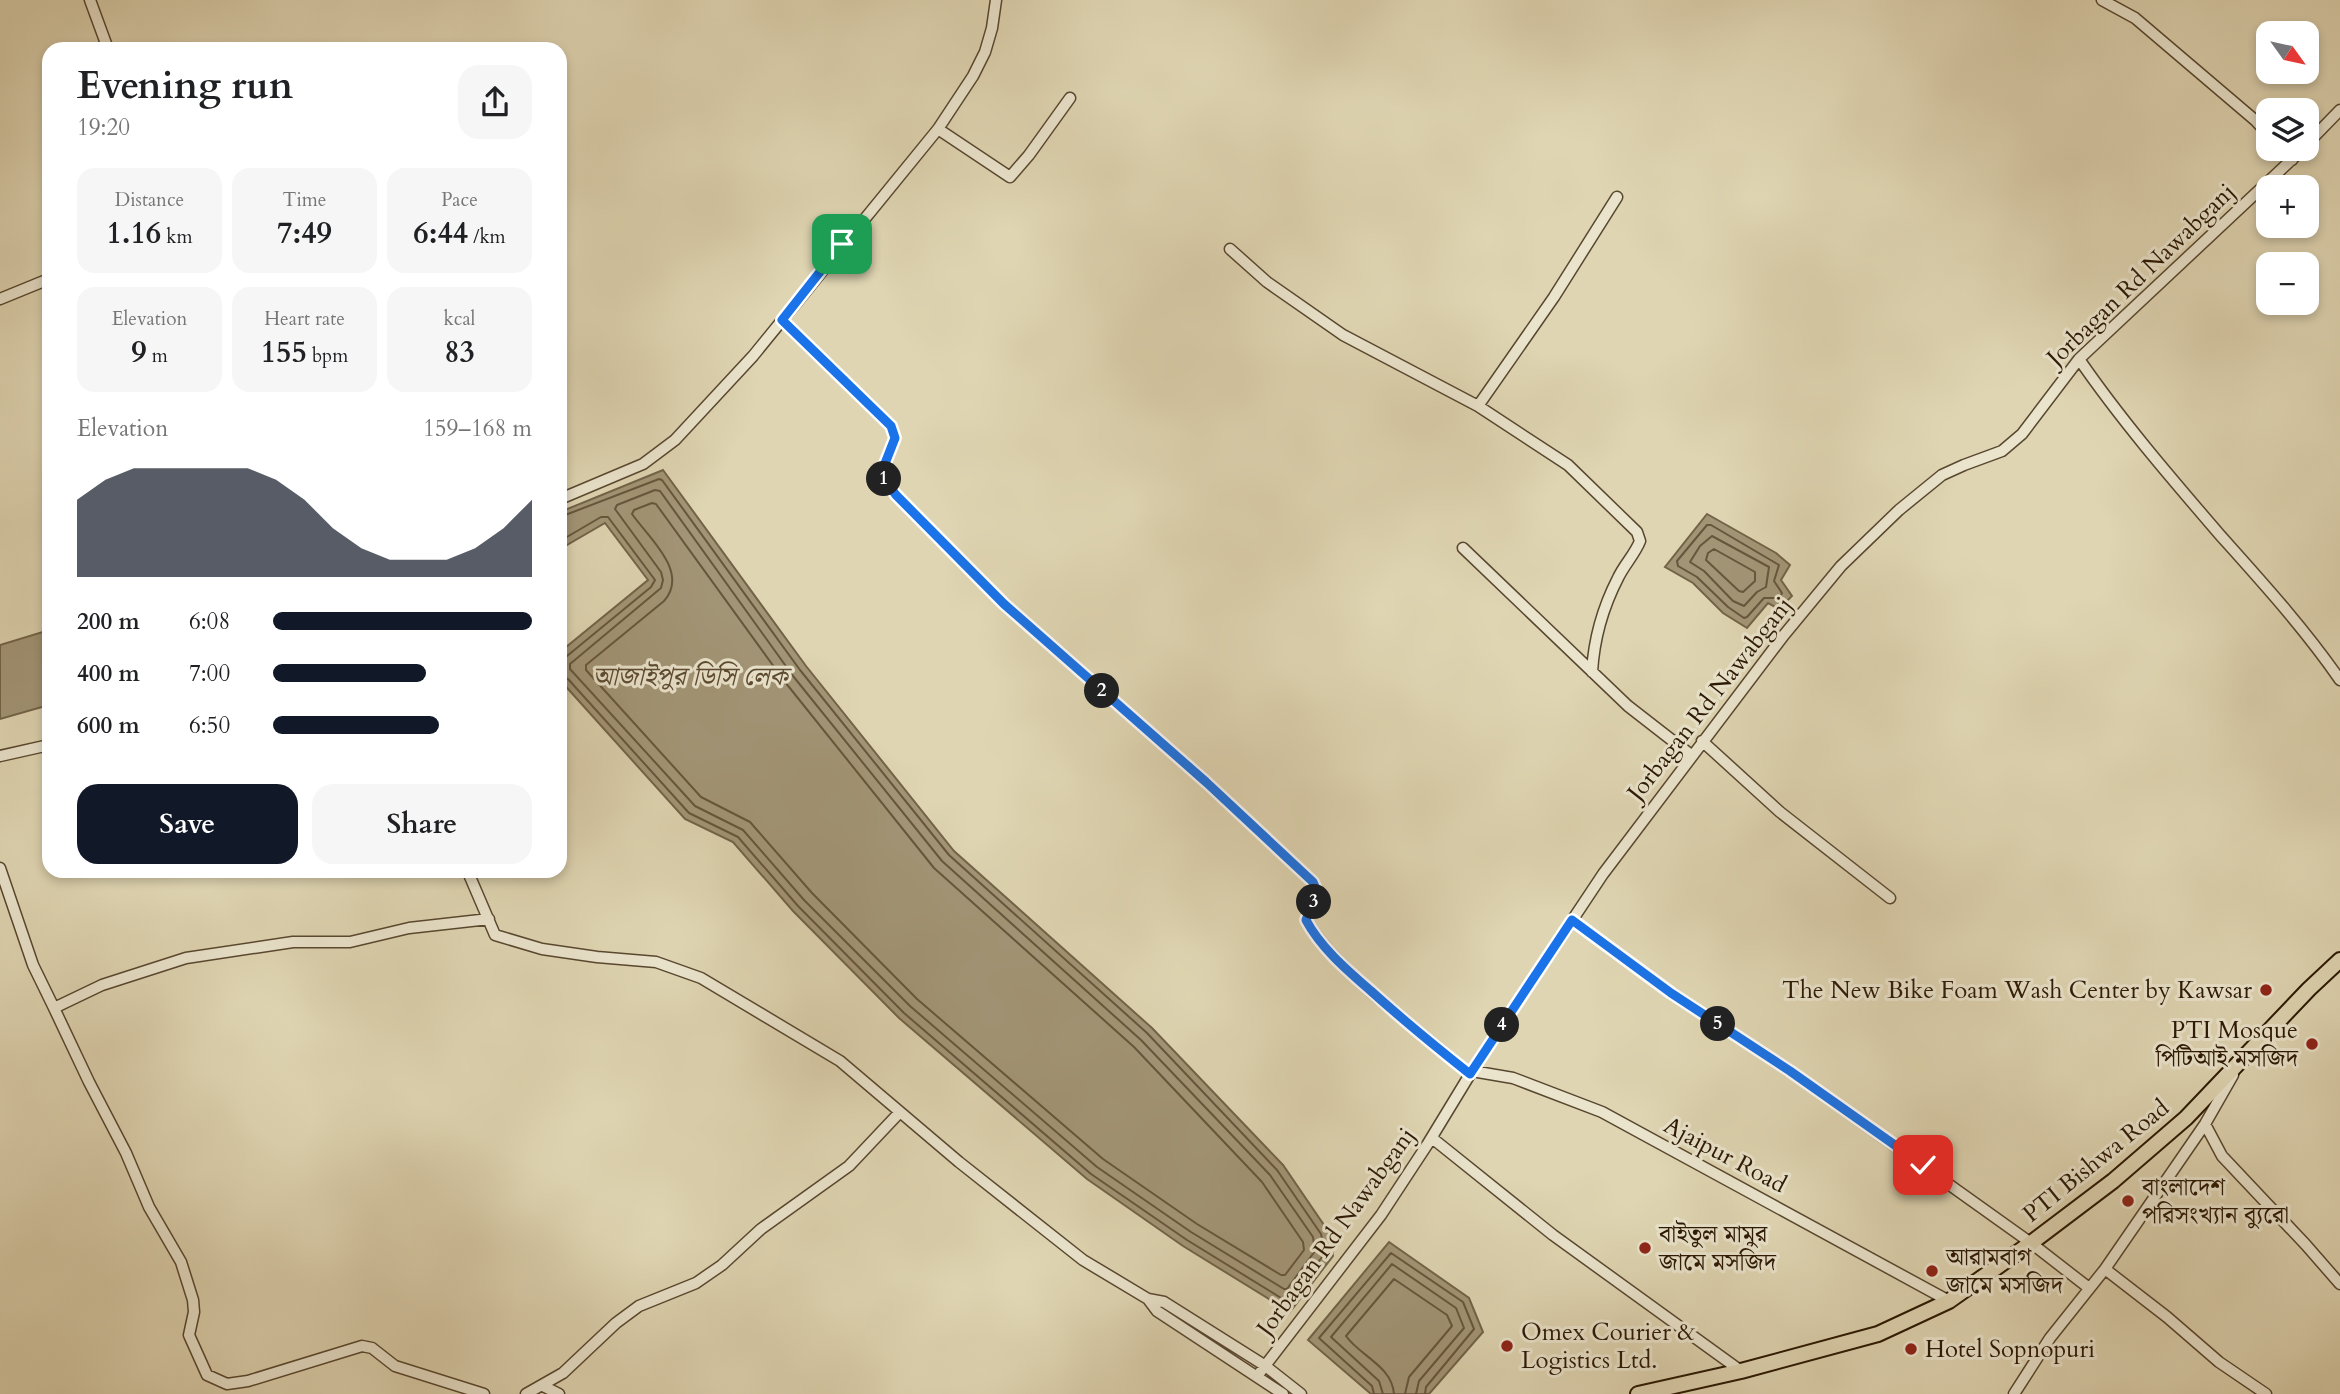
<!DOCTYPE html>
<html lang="en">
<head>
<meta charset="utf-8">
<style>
  body { margin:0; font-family:Cardo,"Noto Serif Bengali",serif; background:#f6f6f6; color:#202124; height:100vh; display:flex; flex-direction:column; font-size:26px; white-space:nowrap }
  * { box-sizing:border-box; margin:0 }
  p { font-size:23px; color:#757577 }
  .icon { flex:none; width:38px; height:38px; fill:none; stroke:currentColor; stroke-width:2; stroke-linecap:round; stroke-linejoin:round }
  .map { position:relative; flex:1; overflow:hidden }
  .drawer { position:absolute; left:42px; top:42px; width:525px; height:836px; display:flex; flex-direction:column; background:#fff; border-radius:21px; box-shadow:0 4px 10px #0003 }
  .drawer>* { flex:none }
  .needle { width:46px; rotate:123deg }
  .buttons { position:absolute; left:2256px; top:21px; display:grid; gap:14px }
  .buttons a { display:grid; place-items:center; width:63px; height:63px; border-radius:14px; background:#fff; box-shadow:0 4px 10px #0003; font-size:35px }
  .pin { position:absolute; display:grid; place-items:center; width:60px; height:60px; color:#fff; margin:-30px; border-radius:14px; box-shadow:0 4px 10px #0006 }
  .km { position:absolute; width:35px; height:35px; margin:-18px; border-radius:50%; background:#222; color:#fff; font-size:19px; line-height:35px; text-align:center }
  .round { display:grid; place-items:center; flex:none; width:74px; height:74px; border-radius:21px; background:#f6f6f6 }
  .headline { display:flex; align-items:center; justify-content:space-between; height:119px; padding:0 35px }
  h1 { font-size:38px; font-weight:600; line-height:52px }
  .stats { display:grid; grid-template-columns:repeat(3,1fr); gap:10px; height:119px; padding:7px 35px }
  .stats div { display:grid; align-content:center; border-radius:18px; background:#f6f6f6; text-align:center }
  .stats b { font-size:30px; font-weight:600 }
  .stats small { font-size:19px; font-weight:400 }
  .stats p { font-size:19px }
  .chart { height:196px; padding:14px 35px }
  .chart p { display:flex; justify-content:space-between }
  .chart svg { width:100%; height:126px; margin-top:7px; fill:#111827; opacity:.7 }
  .button { display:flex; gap:14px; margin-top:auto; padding:14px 35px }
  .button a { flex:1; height:80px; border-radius:21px; background:#111827; color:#fff; font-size:28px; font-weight:600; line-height:80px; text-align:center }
  .button a+a { background:#f6f6f6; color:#202124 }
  ul { padding:0 35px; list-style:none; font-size:23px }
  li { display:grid; grid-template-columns:112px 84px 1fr; align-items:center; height:52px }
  li i { height:18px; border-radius:9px; background:#111827 }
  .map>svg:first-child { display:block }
  .water { fill:#a29576; stroke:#726348; stroke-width:2 }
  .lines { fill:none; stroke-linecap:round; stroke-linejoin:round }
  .shore { stroke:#66563c; stroke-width:2 }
  .minor-casing { stroke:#58472f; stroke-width:13 }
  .highway-casing { stroke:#2b1803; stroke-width:18 }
  .minor { stroke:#eae4cd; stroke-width:10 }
  .highway { stroke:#dfd5b2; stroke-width:14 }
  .route-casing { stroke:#fff; stroke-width:14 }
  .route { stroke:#1a73e8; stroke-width:9 }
  .poi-dot { fill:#8f2418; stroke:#eae4cd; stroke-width:2.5 }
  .labels { text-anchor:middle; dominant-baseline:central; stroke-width:6; stroke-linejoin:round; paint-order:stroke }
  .street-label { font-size:24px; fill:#2b1803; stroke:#eae4cd }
  .poi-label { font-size:24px; fill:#2b1803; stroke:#eae4cd; text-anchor:start }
  .water-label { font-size:26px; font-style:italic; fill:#5b4a31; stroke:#eae4cd }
</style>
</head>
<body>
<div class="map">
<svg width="2340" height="1394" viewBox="0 0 2340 1394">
  <rect width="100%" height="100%" fill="#dfd5b2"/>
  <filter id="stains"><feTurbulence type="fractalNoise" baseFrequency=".00286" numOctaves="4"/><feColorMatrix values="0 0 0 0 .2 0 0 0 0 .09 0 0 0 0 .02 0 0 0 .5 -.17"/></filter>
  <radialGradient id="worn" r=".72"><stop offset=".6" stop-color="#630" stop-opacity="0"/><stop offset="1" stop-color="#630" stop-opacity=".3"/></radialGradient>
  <path class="water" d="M 663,470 L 806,666 L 954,851 L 1152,1028 L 1283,1165 L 1328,1231 L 1333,1256 L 1290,1312 L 1183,1246 L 1087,1179 L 899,1018 L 793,911 L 733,842 L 685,819 L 560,680 L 560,652 L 648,580 L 605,523 L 560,549 L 560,512 Z
    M 1707,514 L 1776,553 L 1790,565 L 1781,580 L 1792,596 L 1779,609 L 1768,603 L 1747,628 L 1723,613 L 1693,583 L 1665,567 Z
    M 49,630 L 49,705 L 0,719 L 0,645 Z
    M 1389,1242 L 1469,1298 L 1483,1332 L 1429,1394 L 1371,1394 L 1308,1340 Z"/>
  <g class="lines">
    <path class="shore" d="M 655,490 L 660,491 L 793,676 L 942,861 L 1141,1040 L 1270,1175 L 1313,1237 L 1315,1251 L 1287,1289 L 1284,1289 L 1191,1232 L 1097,1167 L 910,1006 L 804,900 L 743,830 L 695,806 L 570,669 L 570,664 L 661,588 L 663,580 L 661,572 L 615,509 L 617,505 Z
      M 652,503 L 656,504 L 785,682 L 934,868 L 1134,1047 L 1262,1182 L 1303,1242 L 1304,1250 L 1285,1275 L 1281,1275 L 1197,1224 L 1103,1159 L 917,999 L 812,893 L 750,822 L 701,797 L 586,670 L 586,665 L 664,601 C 690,572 648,537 632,514 L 634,510 Z
      M 560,517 L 659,479 L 662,480 L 800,670 L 949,855 L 1147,1033 L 1277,1170 L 1321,1234 L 1325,1253 L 1290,1300 L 1286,1301 L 1187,1240 L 1091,1174 L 904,1013 L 798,906 L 738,837 L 689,813 L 568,679 L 560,676
      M 1707,525 L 1711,525 L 1779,565 L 1774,581 L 1782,593 L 1779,598 L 1764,598 L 1747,617 L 1744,618 L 1728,607 L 1697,577 L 1678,566 L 1677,561 Z
      M 1712,536 L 1769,567 L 1766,587 L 1757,592 L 1744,606 L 1733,601 L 1704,571 L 1690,562 L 1700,546 Z
      M 560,541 L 601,517 L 608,517 L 655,580 L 651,587 L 567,656 L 560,657
      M 1714,549 L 1755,572 L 1755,581 L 1743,592 L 1739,591 L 1706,560 L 1708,553 Z
      M 1374,1394 L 1372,1386 L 1319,1338 L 1391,1253 L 1463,1302 L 1474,1329 L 1426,1387 L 1425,1394
      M 1383,1394 L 1379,1381 L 1331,1337 L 1392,1264 L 1456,1308 L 1464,1328 L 1419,1381 L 1416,1394
      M 1394,1394 C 1392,1366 1360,1356 1346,1336 L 1394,1279 L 1447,1315 L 1452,1326 L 1409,1377 L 1405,1394"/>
    <g class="minor-casing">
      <path id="minor" d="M 90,0 L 108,49
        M 2102,0 L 2135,18 L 2256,121 L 2268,134
        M 938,129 L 1010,177 L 1029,155 L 1070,98
        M 2306,145 L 2340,110
        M 2282,149 L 2292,160
        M 1230,249 L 1267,282 L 1343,335 L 1478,406 L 1568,465 L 1637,532 L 1640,541 C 1635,554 1624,565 1618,578 C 1602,609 1594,638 1592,672
        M 0,299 L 49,279
        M 782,320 L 891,426 L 895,438 L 884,466 L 883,478 L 896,495 L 1004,604 L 1206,782 L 1313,882 L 1317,891 L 1306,920 C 1323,949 1350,973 1375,995 C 1406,1022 1438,1048 1470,1074
        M 2079,359 C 2121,420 2171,478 2220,535 C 2262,582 2304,628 2340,680
        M 1478,406 L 1554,297 L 1617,197
        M 560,499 L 643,464 L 675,440 L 753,356 L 938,129 L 973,76 L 985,52 L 992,28 L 996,0
        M 1463,548 L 1628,706 L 1691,755
        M 1702,741 L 1780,812 L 1890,898
        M 0,756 L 49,745
        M 0,868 L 33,965 L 54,1008 L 102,985 L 186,958 L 293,942 L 350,942 L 409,928 L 489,919
        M 468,872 L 495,935 L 542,949 L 597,957 L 656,962 L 701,978 L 840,1061 L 959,1162 L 1083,1260 L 1148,1299 L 1164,1302 L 1264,1365 L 1301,1394
        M 1572,920 L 1671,993 L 1790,1071 L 2031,1243 L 2089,1288
        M 54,1008 L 89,1082 L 126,1153 L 149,1207 L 181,1262 L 193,1300 L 194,1312 L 189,1335 L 207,1375 L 227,1384 L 248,1381 L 362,1346 L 372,1348 L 395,1366 L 484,1394
        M 1472,1071 L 1513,1078 L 1602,1112 L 1949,1301
        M 2205,1124 L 2222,1156 L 2306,1245 L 2340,1284
        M 1432,1138 L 1553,1235 L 1741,1371
        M 2105,1269 L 2167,1317 L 2219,1362 L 2266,1394
        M 1148,1299 L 1157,1311 L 1283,1394
        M 1258,1375 L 1381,1215 L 1427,1145 L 1472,1071 L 1603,874 L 1784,635 L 1841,566 L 1899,510 L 1942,475 L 1964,465 L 2002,451 L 2022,434 L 2079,359 L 2303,149
        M 543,1386 L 559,1394
        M 526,1394 L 563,1373 L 616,1323 L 639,1306 L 696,1283 L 722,1265 L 761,1229 L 849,1166 L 900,1112
        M 2014,1394 L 2050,1338 L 2105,1269 L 2205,1124 L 2233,1075"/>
    </g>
    <g class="highway-casing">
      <path id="highway" d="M 1638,1394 L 1741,1371 L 1878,1334 L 1949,1301 L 2031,1243 L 2113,1181 L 2186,1118 L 2309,989 L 2340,960"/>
    </g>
    <use href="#minor" class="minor"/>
    <use href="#highway" class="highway"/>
  </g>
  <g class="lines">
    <g class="route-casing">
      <path id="route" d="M 842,244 L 782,320 L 891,426 L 895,438 L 884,466 L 883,478 L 896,495 L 1004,604 L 1206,782 L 1313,882 L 1317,891 L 1306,920 C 1321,948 1347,970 1371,991 C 1403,1020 1436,1047 1470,1074 L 1572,920 L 1671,993 L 1790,1071 L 1923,1165"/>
    </g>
    <use href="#route" class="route"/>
  </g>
  <g class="poi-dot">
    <circle cx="2266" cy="990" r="7"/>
    <circle cx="2312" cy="1044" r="7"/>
    <circle cx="2128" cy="1201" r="7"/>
    <circle cx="1645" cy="1248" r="7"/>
    <circle cx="1932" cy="1271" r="7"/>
    <circle cx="1507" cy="1346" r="7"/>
    <circle cx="1911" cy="1349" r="7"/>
  </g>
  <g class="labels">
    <g class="street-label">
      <text transform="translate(2141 275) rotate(-44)">Jorbagan Rd Nawabganj</text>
      <text transform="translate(1710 699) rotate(-52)">Jorbagan Rd Nawabganj</text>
      <text transform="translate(1725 1155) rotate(28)">Ajaipur Road</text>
      <text transform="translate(2096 1161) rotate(-39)">PTI Bishwa Road</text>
      <text transform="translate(1336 1232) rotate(-54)">Jorbagan Rd Nawabganj</text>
    </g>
    <g class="poi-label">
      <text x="2252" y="990" text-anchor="end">The New Bike Foam Wash Center by Kawsar</text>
      <text x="2298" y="1030" text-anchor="end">PTI Mosque<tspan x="2298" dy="28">পিটিআই মসজিদ</tspan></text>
      <text x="2142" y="1187">বাংলাদেশ<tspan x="2142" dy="28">পরিসংখ্যান ব্যুরো</tspan></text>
      <text x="1659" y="1234">বাইতুল মামুর<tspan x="1659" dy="28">জামে মসজিদ</tspan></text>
      <text x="1946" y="1257">আরামবাগ<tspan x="1946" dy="28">জামে মসজিদ</tspan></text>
      <text x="1521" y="1332">Omex Courier &amp;<tspan x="1521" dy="28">Logistics Ltd.</tspan></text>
      <text x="1925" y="1349">Hotel Sopnopuri</text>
    </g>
    <g class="water-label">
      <text x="690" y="676">আজাইপুর ডিসি লেক</text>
    </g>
  </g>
  <rect width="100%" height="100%" filter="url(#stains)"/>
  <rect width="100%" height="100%" fill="url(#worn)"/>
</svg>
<div class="buttons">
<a><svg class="needle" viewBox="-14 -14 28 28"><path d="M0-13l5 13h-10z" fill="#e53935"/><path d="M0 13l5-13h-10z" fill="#757577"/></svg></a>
<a><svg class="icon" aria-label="layers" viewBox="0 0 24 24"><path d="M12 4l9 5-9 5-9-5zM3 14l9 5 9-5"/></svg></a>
<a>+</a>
<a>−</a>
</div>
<div class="pin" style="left:842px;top:244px;background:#1e9e55"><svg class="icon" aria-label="arrive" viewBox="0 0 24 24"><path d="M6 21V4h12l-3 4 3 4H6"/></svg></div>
<div class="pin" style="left:1923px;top:1165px;background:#d93025"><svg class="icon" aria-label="check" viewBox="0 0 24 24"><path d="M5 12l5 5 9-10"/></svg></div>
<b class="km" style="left:884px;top:479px">1</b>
<b class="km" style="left:1102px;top:691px">2</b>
<b class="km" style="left:1314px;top:902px">3</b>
<b class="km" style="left:1502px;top:1025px">4</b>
<b class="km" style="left:1718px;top:1024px">5</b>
<section class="drawer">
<div class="headline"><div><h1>Evening run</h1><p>19:20</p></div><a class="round"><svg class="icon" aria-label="share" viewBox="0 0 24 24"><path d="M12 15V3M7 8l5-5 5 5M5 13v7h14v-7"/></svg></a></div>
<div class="stats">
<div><p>Distance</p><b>1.16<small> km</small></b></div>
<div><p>Time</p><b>7:49</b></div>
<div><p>Pace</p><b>6:44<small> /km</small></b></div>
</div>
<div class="stats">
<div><p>Elevation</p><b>9<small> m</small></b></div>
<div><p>Heart rate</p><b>155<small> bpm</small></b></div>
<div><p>kcal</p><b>83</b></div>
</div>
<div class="chart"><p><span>Elevation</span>159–168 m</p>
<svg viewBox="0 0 160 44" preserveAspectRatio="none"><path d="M0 44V17L10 10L20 6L30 6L40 6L50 6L60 6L70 10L80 17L90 27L100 34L110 38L120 38L130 38L140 34L150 27L160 17V44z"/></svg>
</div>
<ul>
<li><b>200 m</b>6:08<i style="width:100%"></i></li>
<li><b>400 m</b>7:00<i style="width:59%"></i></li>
<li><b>600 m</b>6:50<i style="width:64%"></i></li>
</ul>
<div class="button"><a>Save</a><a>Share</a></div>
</section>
</div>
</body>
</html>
